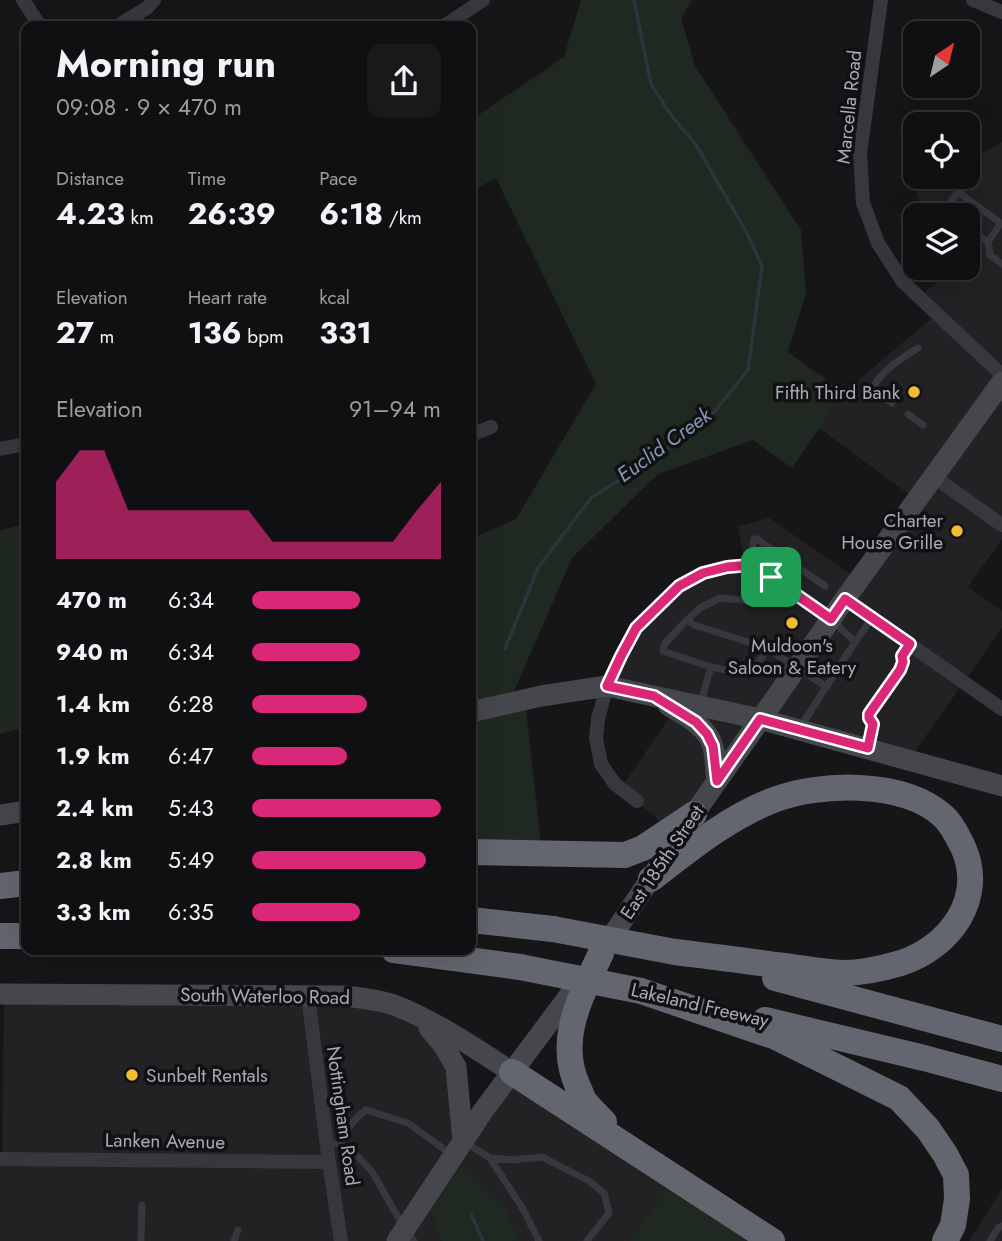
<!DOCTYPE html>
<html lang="en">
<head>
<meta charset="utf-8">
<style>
  body { margin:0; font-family:Jost,sans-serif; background:#19191b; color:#f1f3f6; height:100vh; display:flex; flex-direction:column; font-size:26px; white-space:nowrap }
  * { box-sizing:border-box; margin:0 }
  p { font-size:23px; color:#9c9d9f }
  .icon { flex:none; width:38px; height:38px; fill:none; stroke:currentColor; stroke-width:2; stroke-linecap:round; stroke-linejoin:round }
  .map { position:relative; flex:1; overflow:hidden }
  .details { position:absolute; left:21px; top:21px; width:455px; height:934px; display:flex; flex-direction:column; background:#101012; border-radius:14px; box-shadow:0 7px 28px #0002,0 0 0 2px #303032 }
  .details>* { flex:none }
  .needle { width:46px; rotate:35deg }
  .controls { position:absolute; left:903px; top:21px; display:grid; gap:14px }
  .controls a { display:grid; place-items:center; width:77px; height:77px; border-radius:14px; background:#101012; box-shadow:0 7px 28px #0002,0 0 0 2px #303032; font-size:35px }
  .pin { position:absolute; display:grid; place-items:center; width:60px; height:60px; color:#fff; margin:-30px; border-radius:14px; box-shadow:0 4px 10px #0006 }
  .round { display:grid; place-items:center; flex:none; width:74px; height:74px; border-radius:14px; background:#19191b }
  .head { display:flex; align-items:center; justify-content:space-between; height:119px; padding:0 35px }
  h1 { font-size:38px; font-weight:700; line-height:52px }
  .figures { display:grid; grid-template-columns:repeat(3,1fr); gap:10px; height:119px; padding:7px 35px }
  .figures div { display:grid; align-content:center }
  .figures b { font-size:30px; font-weight:700 }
  .figures small { font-size:19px; font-weight:400 }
  .figures p { font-size:19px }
  .chart { height:196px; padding:14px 35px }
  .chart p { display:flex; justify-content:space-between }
  .chart svg { width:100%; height:126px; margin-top:7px; fill:#db2777; opacity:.7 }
  ul { padding:0 35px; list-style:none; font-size:23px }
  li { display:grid; grid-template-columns:112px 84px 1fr; align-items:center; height:52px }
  li i { height:18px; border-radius:9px; background:#db2777 }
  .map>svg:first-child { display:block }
  .built { fill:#222225 }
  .green { fill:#202822 }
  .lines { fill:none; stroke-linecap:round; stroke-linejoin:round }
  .stream { stroke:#2c343c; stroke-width:3.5 }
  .lane { stroke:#37383d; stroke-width:7 }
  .street { stroke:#37383d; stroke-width:14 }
  .secondary { stroke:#45474d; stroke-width:21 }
  .highway { stroke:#63666e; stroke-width:26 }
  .highway-bridge { stroke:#63666e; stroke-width:26 }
  .route-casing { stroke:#fff; stroke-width:14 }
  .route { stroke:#db2777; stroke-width:9 }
  .poi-dot { fill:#f4bc33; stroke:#111113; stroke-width:2.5 }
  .labels { text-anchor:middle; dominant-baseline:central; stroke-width:7; stroke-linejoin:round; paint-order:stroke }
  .street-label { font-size:19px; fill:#a8acb8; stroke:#111113 }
  .poi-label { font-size:19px; fill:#a8acb8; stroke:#111113; text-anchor:end }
  .water-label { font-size:21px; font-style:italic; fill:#7f99b4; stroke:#111113 }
</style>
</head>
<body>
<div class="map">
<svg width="1002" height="1241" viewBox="0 0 1002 1241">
  <rect width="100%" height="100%" fill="#161618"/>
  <path class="built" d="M 1002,142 L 1002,539 L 968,587 L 1002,611 L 1002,628 L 909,760 L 761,719 L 670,830 L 621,788 L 680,702 L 607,686 L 621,656 L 679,586 L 745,565 L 738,526 L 769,518 L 859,580 L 917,500 L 819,428 L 844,392 L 937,314 L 919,297 L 955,268 L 968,268 L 968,215 L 926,215 L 916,193 L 943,177 L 968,177 L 968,162 Z
    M 4,994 L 392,1004 L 444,1046 L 463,1140 L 512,1072 L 675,1177 L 629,1241 L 520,1241 L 505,1205 L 425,1199 L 441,1241 L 0,1241 L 0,1159 L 2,1159 Z
    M 1002,1189 L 1002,1241 L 969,1241 Z"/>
  <path class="green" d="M 581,0 L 692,0 L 681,18 L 695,66 L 801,230 L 806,293 L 788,352 L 844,392 L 792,468 L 753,440 L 658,474 L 572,558 L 509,703 L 525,700 L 542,853 L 471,852 L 471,539 L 516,519 L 596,384 L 496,178 L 471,191 L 471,120 L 564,57 Z
    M 26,524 L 26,727 L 0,734 L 0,530 Z
    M 453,1156 L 505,1205 L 520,1241 L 441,1241 L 425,1199 Z
    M 675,1177 L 772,1241 L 629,1241 Z"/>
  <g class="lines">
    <path class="stream" d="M 505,649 L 538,568 L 591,498 L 656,457 L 711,416 L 748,370 L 762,266 L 747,233 L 696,145 L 671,115 L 651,84 L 634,0
      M 471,1214 L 483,1241"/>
    <path class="lane" d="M 950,215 L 944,211 L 958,192 L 1002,224
      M 968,228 L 988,242 L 990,255 L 1002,264
      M 988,242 L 1001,223
      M 892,403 L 872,390 C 880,371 901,359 918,348
      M 908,414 L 923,425
      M 750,565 L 754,539 L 757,539 L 825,586
      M 781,584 L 794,564
      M 687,620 L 665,643 L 663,651 L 711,667 L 745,674 L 751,672 L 768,649 L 767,648 L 694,625 L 687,620 L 700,608 L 720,598 L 752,601 L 770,587 L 775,580
      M 855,642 L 872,618
      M 768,649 L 827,687
      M 700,705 L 711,667
      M 801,726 L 855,642 L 832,620
      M 868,748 L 873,724 L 869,718 L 869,714 L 900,670 L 903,662 L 903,656 L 909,644
      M 326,1140 L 351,1149 L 372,1172 L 405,1229 L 414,1241
      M 466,1143 L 490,1158 L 523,1209 L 539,1241
      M 340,1145 C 347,1131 353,1119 366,1110 L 408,1123 L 452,1155
      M 490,1158 L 513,1160 L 542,1157 L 589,1181 L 604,1193 L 609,1213 L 587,1241
      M 141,1241 L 142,1205
      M 234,1241 L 238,1230
      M 990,1241 L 998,1228 L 1002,1226"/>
    <path class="street" d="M 23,0 L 40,26
      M 881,0 L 860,154 L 863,203 L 878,243 L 903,282 L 1002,375
      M 973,0 L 1002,12
      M 117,26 L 147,8 L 154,0
      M 444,26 L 483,0
      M 471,435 L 491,427
      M 0,449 L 26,444
      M 934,477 L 1002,525
      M 845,599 L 1002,709
      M 637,801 L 615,784 L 601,764 L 596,738 L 598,719 L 607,686 L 621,656 L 636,628 L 679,586 L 703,573 L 727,567 L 750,565 L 771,577 L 831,619
      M 308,996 L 329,1162 L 341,1241
      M 0,1159 L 329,1162"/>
    <path class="secondary" d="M 668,705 C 685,716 708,726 713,747 C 716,758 715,770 717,781
      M 471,712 L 541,696 L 607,686 L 760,719 L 1002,786
      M 0,815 L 26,811
      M 602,951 L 694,814 L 845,599 L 1002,382
      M 0,994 L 346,996 C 362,998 379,1000 394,1005 C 434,1020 476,1049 512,1072
      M 429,1028 L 444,1046 L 456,1067 L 463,1141
      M 397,1241 L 483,1111 L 583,977"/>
    <path class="highway" d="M 471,852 L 625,855 L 643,848 L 694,814
      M 651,879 C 689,850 726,819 771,801 C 819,782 903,780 943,816 C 952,824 958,837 963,847 C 986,898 950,947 901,963 C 884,968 862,973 843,973 C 821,972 797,967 775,965 C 741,960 708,956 675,952
      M 0,886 L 26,883
      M 471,920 L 553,929
      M 0,936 L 26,936
      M 394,950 L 520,967
      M 601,953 C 581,997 556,1039 578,1087 C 581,1092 582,1098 585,1102 C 591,1109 598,1116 604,1122
      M 775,978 L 1002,1039
      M 641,991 L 776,1037 L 899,1098 L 928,1129 L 945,1154 L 956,1175 L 957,1199 L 953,1225 L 945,1241
      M 765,1020 L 924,1058 L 1002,1079
      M 512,1072 L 772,1241"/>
    <path class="highway-bridge" d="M 553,929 L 675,952
      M 520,967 L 641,991"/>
  </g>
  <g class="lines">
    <g class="route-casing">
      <path id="route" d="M 750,565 L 771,577 L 831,619 L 845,599 L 910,644 L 902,656 L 903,662 L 900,670 L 869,714 L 869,718 L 873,724 L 868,748 L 760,719 L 717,781 L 713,746 L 707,734 L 696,722 L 654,696 L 607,686 L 621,656 L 636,628 L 679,586 L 703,573 L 727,567 Z"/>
    </g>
    <use href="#route" class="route"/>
  </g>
  <g class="poi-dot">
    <circle cx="914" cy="392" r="7"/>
    <circle cx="957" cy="531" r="7"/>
    <circle cx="792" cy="623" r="7"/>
    <circle cx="132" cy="1075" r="7"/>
  </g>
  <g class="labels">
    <g class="street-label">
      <text transform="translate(849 107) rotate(-84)">Marcella Road</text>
      <text transform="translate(662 862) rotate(-56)">East 185th Street</text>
      <text transform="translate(265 996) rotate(1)">South Waterloo Road</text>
      <text transform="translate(700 1005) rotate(13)">Lakeland Freeway</text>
      <text transform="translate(343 1116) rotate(82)">Nottingham Road</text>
      <text transform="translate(165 1141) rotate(1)">Lanken Avenue</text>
    </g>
    <g class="poi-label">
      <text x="900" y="392">Fifth Third Bank</text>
      <text x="943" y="520">Charter<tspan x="943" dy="22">House Grille</tspan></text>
      <text x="792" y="645" text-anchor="middle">Muldoon's<tspan x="792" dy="22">Saloon &amp; Eatery</tspan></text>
      <text x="146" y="1075" text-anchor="start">Sunbelt Rentals</text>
    </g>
    <g class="water-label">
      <text transform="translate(664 445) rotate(-36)">Euclid Creek</text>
    </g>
  </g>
</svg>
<div class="controls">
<a><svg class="needle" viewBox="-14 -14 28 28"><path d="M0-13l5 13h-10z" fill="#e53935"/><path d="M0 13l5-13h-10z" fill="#9c9d9f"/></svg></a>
<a><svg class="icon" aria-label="locate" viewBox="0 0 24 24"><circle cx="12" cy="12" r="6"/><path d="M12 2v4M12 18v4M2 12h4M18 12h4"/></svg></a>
<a><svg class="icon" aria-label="layers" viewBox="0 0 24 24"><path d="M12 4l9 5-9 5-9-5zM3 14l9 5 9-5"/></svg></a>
</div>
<div class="pin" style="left:771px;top:577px;background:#1e9e55"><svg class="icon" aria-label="arrive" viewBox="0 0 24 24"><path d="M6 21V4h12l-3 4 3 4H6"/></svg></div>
<section class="details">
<div class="head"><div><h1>Morning run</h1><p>09:08 · 9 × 470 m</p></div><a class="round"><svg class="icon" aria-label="share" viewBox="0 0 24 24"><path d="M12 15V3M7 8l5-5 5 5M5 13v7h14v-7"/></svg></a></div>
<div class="figures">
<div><p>Distance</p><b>4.23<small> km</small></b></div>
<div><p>Time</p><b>26:39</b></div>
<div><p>Pace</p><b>6:18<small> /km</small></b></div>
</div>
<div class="figures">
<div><p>Elevation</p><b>27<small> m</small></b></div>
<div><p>Heart rate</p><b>136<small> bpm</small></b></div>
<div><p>kcal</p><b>331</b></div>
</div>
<div class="chart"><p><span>Elevation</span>91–94 m</p>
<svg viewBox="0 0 160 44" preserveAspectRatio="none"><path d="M0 44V17L10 6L20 6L30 27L40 27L50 27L60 27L70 27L80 27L90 38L100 38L110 38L120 38L130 38L140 38L150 27L160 17V44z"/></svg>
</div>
<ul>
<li><b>470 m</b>6:34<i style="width:57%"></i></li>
<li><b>940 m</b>6:34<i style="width:57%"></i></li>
<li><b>1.4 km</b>6:28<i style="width:61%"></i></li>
<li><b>1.9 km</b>6:47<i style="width:50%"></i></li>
<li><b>2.4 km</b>5:43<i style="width:100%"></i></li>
<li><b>2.8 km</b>5:49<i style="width:92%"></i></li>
<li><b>3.3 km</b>6:35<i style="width:57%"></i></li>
</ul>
</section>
</div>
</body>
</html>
